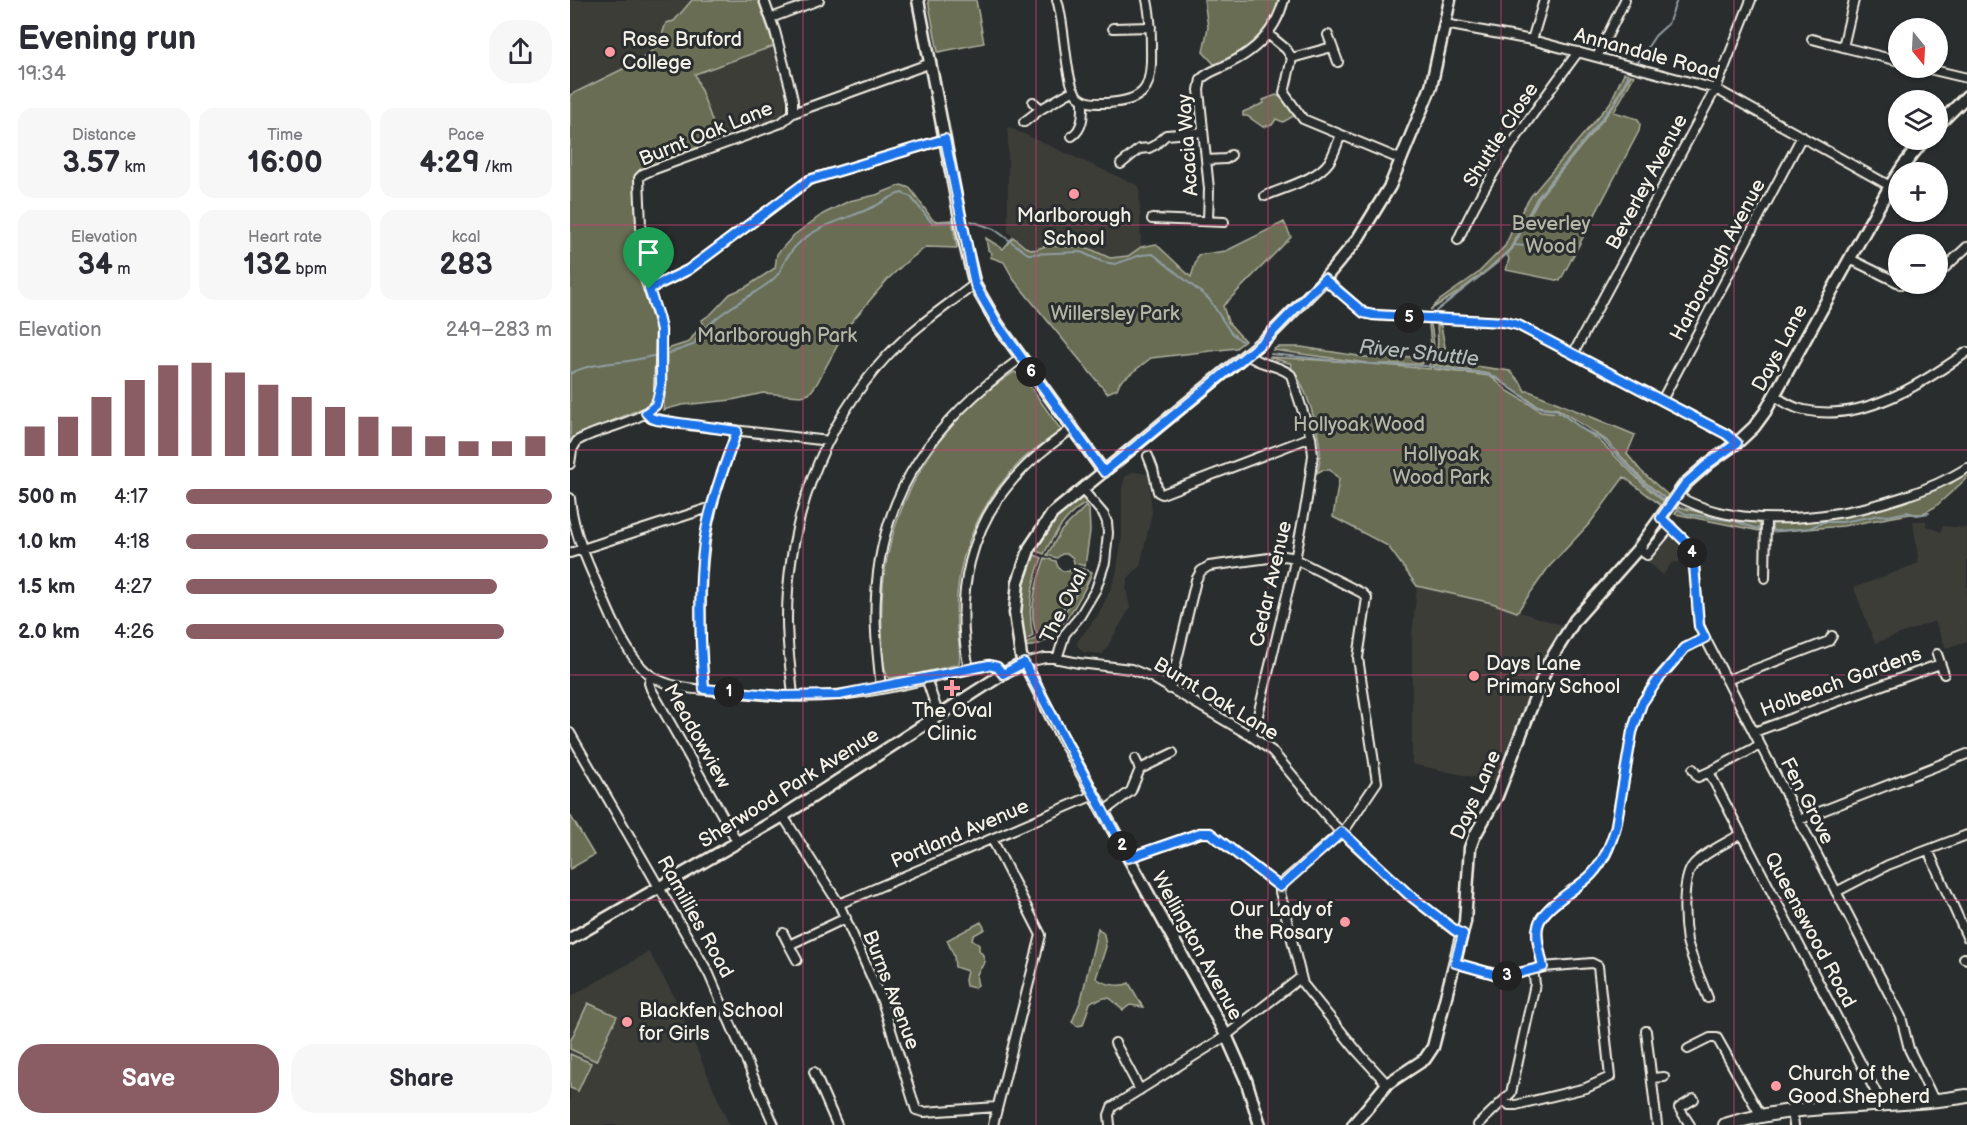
<!DOCTYPE html>
<html lang="en">
<head>
<meta charset="utf-8">
<style>
  body { margin:0; font-family:"Balsamiq Sans",sans-serif; background:#f7f7f7; color:#2b2b33; height:100vh; display:flex; flex-direction:column; font-size:22px; white-space:nowrap }
  * { box-sizing:border-box; margin:0 }
  p { font-size:20px; color:#7c7c81 }
  .icon { flex:none; width:33px; height:33px; fill:none; stroke:currentColor; stroke-width:2; stroke-linecap:round; stroke-linejoin:round }
  .map { position:relative; flex:1; overflow:hidden }
  .drawer { display:flex; flex-direction:column; background:#fff; width:570px }
  .drawer>* { flex:none }
  .needle { width:39px; rotate:162deg }
  .tools { position:absolute; left:1318px; top:18px; display:grid; gap:12px }
  .tools a { display:grid; place-items:center; width:60px; height:60px; border-radius:50%; background:#fff; box-shadow:0 2px 4px #0004; font-size:30px }
  .pin { position:absolute; display:grid; place-items:center; width:51px; height:51px; color:#fff; margin:-62px -26px; border-radius:50% 50% 50% 0; rotate:-45deg; box-shadow:0 0 6px #0007 }
  .pin .icon { rotate:45deg }
  .km { position:absolute; width:30px; height:30px; margin:-15px; border-radius:50%; background:#222; color:#fff; font-size:16px; line-height:30px; text-align:center }
  .round { display:grid; place-items:center; flex:none; width:63px; height:63px; border-radius:24px; background:#f7f7f7 }
  .overview { display:flex; align-items:center; justify-content:space-between; height:102px; padding:0 18px }
  h1 { font-size:33px; font-weight:800; line-height:45px }
  .figures { display:grid; grid-template-columns:repeat(3,1fr); gap:9px; height:102px; padding:6px 18px }
  .figures div { display:grid; align-content:center; border-radius:15px; background:#f7f7f7; text-align:center }
  .figures b { font-size:30px; font-weight:800 }
  .figures small { font-size:16px; font-weight:400 }
  .figures p { font-size:16px }
  .chart { height:168px; padding:12px 18px }
  .chart p { display:flex; justify-content:space-between }
  .chart svg { width:100%; height:108px; margin-top:6px; stroke:#8a5d65; stroke-width:6 }
  .primary-button { display:flex; gap:12px; margin-top:auto; padding:12px 18px }
  .primary-button a { flex:1; height:69px; border-radius:24px; background:#8a5d65; color:#fff; font-size:24px; font-weight:800; line-height:69px; text-align:center }
  .primary-button a+a { background:#f7f7f7; color:#2b2b33 }
  ul { padding:0 18px; list-style:none; font-size:20px }
  li { display:grid; grid-template-columns:96px 72px 1fr; align-items:center; height:45px }
  li i { height:15px; border-radius:8px; background:#8a5d65 }
  main { display:flex; flex:1; min-height:0 }
  .map>svg:first-child { display:block }
  .built { fill:#3d3d39 }
  .green { fill:#676d53; stroke:#aeaf9e; stroke-width:1.5 }
  .lines { fill:none; stroke-linecap:round; stroke-linejoin:round }
  .stream { stroke:#919da2; stroke-width:2 }
  .street-casing { stroke:#f4f1e8; stroke-width:12 }
  .secondary-casing { stroke:#f4f1e8; stroke-width:15 }
  .primary-casing { stroke:#f4f1e8; stroke-width:16 }
  .street { stroke:#2a2d2e; stroke-width:8 }
  .secondary { stroke:#2a2d2e; stroke-width:10 }
  .primary { stroke:#2a2d2e; stroke-width:12 }
  .route-casing { stroke:#fff; stroke-width:12 }
  .route { stroke:#1a73e8; stroke-width:8 }
  .grid { fill:none; stroke:#cc4377; stroke-width:1.5; stroke-opacity:0.55 }
  .poi-dot { fill:#ff9aa2; stroke:#2a2d2e; stroke-width:2 }
  .labels { text-anchor:middle; dominant-baseline:central; stroke-width:6; stroke-linejoin:round; paint-order:stroke }
  .poi-label { font-size:20px; fill:#f4f1e8; stroke:#2a2d2e; text-anchor:start }
  .street-label { font-size:20px; fill:#f4f1e8; stroke:#2a2d2e }
  .park-label { font-size:20px; fill:#b5b6a5; stroke:#2a2d2e }
  .water-label { font-size:21px; font-style:italic; fill:#b2b9b9; stroke:#2a2d2e }
</style>
</head>
<body>
<main>
<section class="drawer">
<div class="overview"><div><h1>Evening run</h1><p>19:34</p></div><a class="round"><svg class="icon" aria-label="share" viewBox="0 0 24 24"><path d="M12 15V3M7 8l5-5 5 5M5 13v7h14v-7"/></svg></a></div>
<div class="figures">
<div><p>Distance</p><b>3.57<small> km</small></b></div>
<div><p>Time</p><b>16:00</b></div>
<div><p>Pace</p><b>4:29<small> /km</small></b></div>
</div>
<div class="figures">
<div><p>Elevation</p><b>34<small> m</small></b></div>
<div><p>Heart rate</p><b>132<small> bpm</small></b></div>
<div><p>kcal</p><b>283</b></div>
</div>
<div class="chart"><p><span>Elevation</span>249–283 m</p>
<svg viewBox="0 0 160 44" preserveAspectRatio="none"><path d="M5 44V32M15 44V28M25 44V20M35 44V13M45 44V7M55 44V6M65 44V10M75 44V15M85 44V20M95 44V24M105 44V28M115 44V32M125 44V36M135 44V38M145 44V38M155 44V36"/></svg>
</div>
<ul>
<li><b>500 m</b>4:17<i style="width:100%"></i></li>
<li><b>1.0 km</b>4:18<i style="width:99%"></i></li>
<li><b>1.5 km</b>4:27<i style="width:85%"></i></li>
<li><b>2.0 km</b>4:26<i style="width:87%"></i></li>
</ul>
<div class="primary-button"><a>Save</a><a>Share</a></div>
</section>
<div class="map">
<svg width="1397" height="1125" viewBox="0 0 1397 1125">
  <rect width="100%" height="100%" fill="#2a2d2e"/>
  <filter id="ink" filterUnits="userSpaceOnUse"><feTurbulence type="fractalNoise" baseFrequency=".0167" numOctaves="2"/><feDisplacementMap in="SourceGraphic" scale="12" xChannelSelector="R" yChannelSelector="G"/><feConvolveMatrix kernelMatrix="1 2 1 2 8 2 1 2 1" color-interpolation-filters="sRGB"/></filter>
  <g filter="url(#ink)">
    <path class="built" d="M 0,0 L 151,0 L 67,61 L 0,95 Z
      M 204,46 L 217,96 L 214,115 L 202,123 L 150,142 L 125,74 Z
      M 438,127 L 569,186 L 571,247 L 558,256 L 540,258 L 516,247 L 476,246 L 465,250 L 455,247 L 438,232 Z
      M 562,472 L 578,474 L 582,512 L 570,566 L 558,578 L 556,589 L 560,608 L 533,654 L 513,652 L 507,645 L 507,642 L 528,615 L 539,593 L 546,575 L 552,538 L 552,488 L 555,477 Z
      M 1343,521 L 1356,521 L 1356,526 L 1371,532 L 1372,526 L 1397,528 L 1397,641 L 1376,648 L 1365,621 L 1305,643 L 1284,588 L 1349,563 Z
      M 1092,525 L 1113,545 L 1119,560 L 1102,563 L 1093,575 L 1069,554 Z
      M 847,586 L 922,603 L 994,626 L 971,666 L 926,782 L 842,764 L 842,636 Z
      M 79,952 L 104,996 L 159,1125 L 0,1125 L 0,997 Z"/>
    <path class="green" d="M 122,0 L 188,0 L 204,46 L 125,74 L 150,142 L 70,173 L 64,180 L 68,271 L 86,331 L 86,394 L 83,401 L 77,406 L 7,436 L 0,442 L 0,95 L 67,62 L 100,37 L 91,38 L 96,23 L 104,21 Z
      M 358,0 L 406,0 L 414,43 L 368,52 Z
      M 634,0 L 709,0 C 702,33 676,53 646,66 L 633,52 L 638,27 Z
      M 1054,73 L 1059,74 L 1043,105 L 967,198 L 940,249 L 917,270 L 884,295 L 860,310 L 870,300 L 908,273 L 935,246 L 948,217 L 961,196 L 1040,103 Z
      M 1061,75 L 1064,76 L 1044,112 L 1068,119 L 1070,124 L 1069,131 L 990,281 L 936,270 L 939,259 L 937,255 L 942,249 L 969,198 L 1043,107 Z
      M 706,95 C 716,99 720,107 724,116 L 713,122 L 706,119 L 702,125 L 693,127 L 677,116 L 673,116 L 673,112 L 694,103 L 693,100 Z
      M 331,185 L 340,188 L 362,219 L 367,221 L 382,220 L 387,248 L 356,247 L 334,264 L 318,279 L 278,326 L 246,385 L 239,394 L 231,396 L 193,393 L 162,400 L 112,405 L 93,410 L 97,382 L 97,349 L 119,342 L 126,332 L 134,326 L 132,320 L 142,313 L 160,294 L 176,287 L 205,268 L 207,254 L 224,235 L 253,214 L 279,201 L 306,195 Z
      M 714,222 L 721,237 L 653,306 L 658,322 L 675,341 L 666,348 L 581,358 L 550,382 L 547,389 L 537,393 L 444,280 L 434,262 L 420,257 L 422,253 L 418,250 L 416,238 L 433,249 L 443,237 L 455,247 L 464,250 L 476,246 L 516,247 L 540,258 L 558,256 L 571,247 L 586,244 L 621,277 L 628,255 L 656,251 Z
      M 859,325 L 861,325 C 864,341 868,356 851,364 L 801,364 L 860,369 L 859,365 C 870,352 868,341 867,325 L 871,326 L 878,362 L 940,371 L 951,383 L 955,391 L 959,391 L 1065,435 L 1057,454 L 1071,471 L 1099,496 L 1096,499 L 1075,482 L 1036,440 L 988,409 L 968,406 L 919,374 L 864,365 L 864,369 L 920,376 L 938,391 L 971,411 L 990,413 L 1030,441 L 1075,486 L 1094,502 L 1092,506 L 1054,477 L 1020,523 L 978,568 L 947,612 L 922,603 L 847,586 L 818,546 L 763,517 L 769,479 L 760,470 L 752,470 L 747,473 C 749,466 751,457 750,450 C 747,422 737,389 721,367 L 722,364 L 699,357 L 797,363 L 703,350 L 707,347 L 731,347 L 795,357 L 827,356 L 859,358 L 861,345 Z
      M 444,372 L 452,375 L 491,430 C 478,441 463,449 451,461 C 415,497 391,544 387,595 C 386,609 386,623 388,636 C 389,645 391,655 389,664 L 343,675 L 319,678 C 311,667 313,643 312,629 C 307,526 357,428 444,372 Z
      M 1397,471 L 1397,478 L 1365,507 L 1352,514 L 1340,514 L 1273,526 L 1202,532 L 1202,522 L 1279,515 L 1300,510 L 1382,483 Z
      M 510,497 L 512,497 L 517,503 C 497,512 483,536 474,554 L 464,550 L 485,518 Z
      M 516,506 L 519,509 L 520,531 L 515,566 L 504,563 L 503,558 L 498,554 L 492,554 L 487,558 L 477,555 L 491,531 Z
      M 1109,507 L 1140,515 L 1189,522 L 1190,531 L 1105,514 Z
      M 462,554 L 472,558 C 462,581 457,611 463,636 L 453,642 C 447,608 452,587 462,554 Z
      M 475,558 L 486,561 C 487,568 491,572 499,571 L 503,567 L 514,569 C 505,591 488,624 467,634 C 457,612 467,580 475,558 Z
      M 517,570 L 522,572 C 515,593 483,650 457,646 L 456,644 C 463,638 465,640 472,636 C 492,623 508,592 517,570 Z
      M 0,815 L 24,855 L 0,869 Z
      M 411,922 L 415,929 L 404,935 L 402,939 L 409,945 L 409,950 L 413,955 L 415,962 C 409,972 404,972 408,985 L 404,988 L 396,986 L 395,980 L 397,971 L 385,967 L 384,956 L 377,940 Z
      M 528,928 L 534,934 L 536,947 L 526,978 C 534,984 550,988 559,983 L 573,1007 L 560,1005 L 553,1010 C 543,1003 542,992 527,1001 L 524,1000 L 520,1003 L 513,1025 L 507,1026 L 502,1022 L 511,1000 Z
      M 18,1003 L 47,1016 L 26,1061 L 0,1049 L 0,1042 Z
      M 0,1054 L 21,1063 L 8,1091 L 0,1088 Z"/>
    <g class="lines">
      <path class="stream" d="M 1068,62 L 1085,36 L 1098,24 L 1107,0
        M 401,221 L 424,229 L 458,254 L 511,252 L 533,262 L 545,264 L 571,255 L 583,254 L 639,299 L 661,333 L 673,342
        M 944,245 L 997,250
        M 866,311 L 927,263 L 942,249 L 968,198 L 1047,100 L 1059,75
        M 97,354 L 123,345 C 140,315 173,302 200,282 C 214,271 211,264 220,253 C 241,225 274,221 303,207 C 313,203 321,195 332,193 L 341,197 L 362,223 L 384,222
        M 701,354 L 800,364 L 855,366 L 915,374 L 927,378 L 964,405 L 974,409 L 987,410 L 1014,430 L 1032,439 L 1075,484 L 1095,501
        M 0,374 C 15,365 34,364 51,362 C 63,361 76,357 88,355
        M 1107,509 L 1116,514 L 1164,521 L 1185,528 L 1207,531 L 1240,528 L 1253,522 L 1272,522 L 1310,515 L 1318,516 L 1337,512 L 1347,515 L 1359,513"/>
      <g class="street-casing">
        <path id="street" d="M 487,0 C 495,23 495,80 506,94 C 514,104 524,103 536,103 C 576,101 582,88 581,50 C 581,33 581,17 577,0
          M 1284,0 L 1273,47 L 1329,61
          M 201,18 L 249,0
          M 875,24 L 962,40 L 1146,89 L 1320,186
          M 543,28 L 581,27
          M 699,35 L 716,49 L 722,58 L 714,93 L 733,119 L 832,160
          M 758,35 L 768,62
          M 1242,39 L 1273,47
          M 962,40 L 974,0
          M 1027,57 L 1055,0
          M 722,58 L 762,47
          M 1355,68 L 1397,78
          M 463,102 L 471,109 L 504,90
          M 223,113 L 361,63
          M 454,122 L 471,109
          M 502,136 C 514,128 513,113 513,101
          M 636,160 L 656,159 L 661,155
          M 551,164 L 569,149 L 579,148 L 585,145 L 596,135 L 633,132
          M 695,196 C 715,187 746,180 759,162 C 764,154 767,144 771,135
          M 582,219 L 654,222
          M 638,220 L 639,189 L 629,90 L 631,79 C 639,71 650,69 660,63 C 687,50 706,30 714,0
          M 888,240 C 917,174 965,110 1008,52
          M 1280,259 L 1329,283
          M 1368,274 L 1397,247
          M 755,279 L 794,313 L 803,315 L 934,322 L 948,325 L 1156,434 L 1167,443
          M 1330,284 L 1346,284
          M 79,289 L 118,270 L 239,180 L 375,139
          M 1003,354 L 1147,86 L 1181,0
          M 1205,396 C 1214,402 1223,408 1234,410 C 1292,423 1352,384 1397,352
          M 1092,400 L 1232,136
          M 76,413 L 81,418 L 111,424 L 259,441
          M 578,456 L 583,469 L 588,492 L 592,494 L 741,437 L 721,375 C 709,364 690,366 678,355
          M 0,464 L 2,450 L 7,441 C 29,427 81,422 89,397 L 91,330 L 88,317 L 73,273 L 69,178 L 73,174 L 82,170 L 211,123 L 223,113 L 223,100 L 221,91 L 205,31 L 194,0
          M 1106,495 C 1181,541 1326,512 1397,468
          M 0,498 C 3,531 17,562 31,593 C 41,617 58,658 79,674 C 99,689 126,689 149,691 C 188,695 228,699 267,695 C 316,691 371,675 419,665 L 427,667 L 433,674
          M 1091,517 L 1117,543 L 1123,553 L 1129,625 L 1135,638 L 1331,1017 L 1339,1049 L 1364,1100
          M 1068,549 L 1077,555 L 1101,526
          M 0,553 L 142,507
          M 1195,578 L 1196,519
          M 1367,654 L 1374,674
          M 487,659 L 495,634 L 510,616 L 526,589 L 535,562 L 538,533 L 537,522 L 534,515 L 512,489
          M 454,663 L 475,658 L 484,658 L 509,663 L 561,669 L 583,678 L 681,736 L 702,751 L 765,826 L 838,894 L 884,930 L 893,934
          M 399,669 C 384,596 399,522 453,469 C 468,453 486,441 503,428
          M 81,676 L 79,683 L 81,689 L 168,843
          M 356,678 L 369,716
          M 1157,680 L 1259,641 L 1262,636
          M 311,688 C 308,657 304,627 306,596 C 311,489 367,419 451,358
          M 134,689 C 130,641 128,590 135,542 C 140,503 154,467 167,431
          M 600,689 L 626,580 L 631,571 L 639,566 L 714,556 L 721,557 L 792,593 L 797,598 L 788,658 L 807,782 L 776,828 L 713,882 L 710,892 L 733,984 L 787,1051 L 817,1084
          M 223,697 C 221,671 217,645 217,619 C 217,523 251,427 317,356 C 343,328 375,307 405,284
          M 1184,732 L 1370,664
          M 0,733 L 139,974 L 204,1125
          M 681,736 L 686,723 L 723,570 L 737,499 L 743,455 L 741,437
          M 1190,745 L 1139,772 L 1312,1104
          M 570,769 L 603,753
          M 1123,769 L 1128,777 L 1139,772
          M 533,812 L 561,791 L 570,769 L 565,759
          M 213,816 L 269,904 L 312,1001 L 346,1110 L 354,1112 L 427,1107
          M 1229,820 L 1397,754
          M 422,839 L 471,935 L 423,1125
          M 1358,850 L 1397,937
          M 558,858 L 630,833 L 640,833 L 710,887
          M 1266,892 L 1318,865 L 1397,835
          M 269,904 L 524,795
          M 213,933 L 219,945
          M 1394,958 L 1397,959
          M 227,960 L 219,945 L 276,918
          M 885,963 L 928,975 L 937,976 L 973,967 L 1022,963 L 1028,966 L 1040,1077 L 1016,1088 L 946,1105 L 939,1105 L 934,1101
          M 973,967 C 971,955 965,938 968,926 C 973,906 1007,889 1021,875 C 1035,861 1041,844 1046,826 L 1062,732 L 1072,703 L 1087,680 L 1115,648 L 1135,638
          M 1138,998 C 1131,980 1122,960 1117,941 C 1114,923 1111,878 1124,864 C 1134,853 1158,842 1171,834
          M 1076,1031 L 1087,1125
          M 545,1043 L 570,1090
          M 1118,1049 L 1140,1038 L 1147,1038 L 1191,1116
          M 244,1072 L 267,1125
          M 1082,1078 L 1094,1077
          M 1222,1111 L 1224,1125
          M 540,1125 L 539,1115 L 542,1107 L 653,1038 L 730,978
          M 908,1125 L 941,1093 L 965,984 L 963,970
          M 1120,1125 L 1109,1108 L 1124,1099"/>
      </g>
      <g class="secondary-casing">
        <path id="secondary" d="M 348,0 L 395,244 L 405,285 L 428,325 L 534,472
          M 1368,125 L 1397,96
          M 0,939 L 213,816 L 433,674 L 454,663
          M 690,1125 L 676,1080 L 656,1035 L 486,726 L 451,656 L 445,613 L 448,582 L 460,547 L 482,514 L 699,336 L 751,283 L 787,240 L 820,186 L 861,87 L 880,0
          M 783,1125 L 817,1084 L 855,1059 L 863,1047 L 895,922 L 900,848 L 904,837 L 927,796 L 978,664 L 1005,620 L 1068,549 L 1115,484 L 1139,463 L 1167,443 L 1184,427 L 1195,412 L 1320,186 L 1333,166 L 1354,140"/>
      </g>
      <g class="primary-casing">
        <path id="primary" d="M 1155,1125 C 1234,1100 1317,1110 1397,1096"/>
      </g>
      <use href="#street" class="street"/>
      <use href="#secondary" class="secondary"/>
      <use href="#primary" class="primary"/>
    </g>
  </g>
  <g class="lines" filter="url(#ink)">
    <g class="route-casing">
      <path id="route" d="M 375,139 L 405,285 L 428,325 L 534,472 L 694,341 L 754,279 L 794,313 L 803,315 L 934,322 L 948,325 L 1156,434 L 1167,443 L 1139,463 L 1115,484 L 1091,518 L 1117,543 L 1123,553 L 1129,626 L 1135,638 L 1115,648 L 1088,680 L 1072,703 L 1062,732 L 1046,826 C 1041,844 1034,861 1021,875 C 1007,889 972,907 968,926 C 965,938 971,955 973,967 L 938,976 L 928,975 L 885,963 L 893,934 L 886,931 L 838,894 L 772,832 L 710,887 L 640,833 L 630,833 L 558,858 L 454,663 L 433,674 L 427,667 L 419,665 L 269,695 L 212,696 L 134,689 C 130,641 128,590 134,542 C 140,503 154,467 167,431 L 87,420 L 81,418 L 76,413 L 86,405 L 91,385 L 91,330 L 88,317 L 79,289 L 118,270 L 239,180 Z"/>
    </g>
    <use href="#route" class="route"/>
  </g>
  <path class="grid" d="M 233,0 L 233,1125M 466,0 L 466,1125M 698,0 L 698,1125M 931,0 L 931,1125M 1164,0 L 1164,1125M 0,225 L 1397,225M 0,450 L 1397,450M 0,675 L 1397,675M 0,900 L 1397,900"/>
  <g class="poi-dot">
    <circle cx="40" cy="52" r="6"/>
    <circle cx="504" cy="194" r="6"/>
    <circle cx="904" cy="676" r="6"/>
    <path d="M379 679h6v6h6v6h-6v6h-6v-6h-6v-6h6z"/>
    <circle cx="775" cy="922" r="6"/>
    <circle cx="57" cy="1022" r="6"/>
    <circle cx="1206" cy="1086" r="6"/>
  </g>
  <g class="labels">
    <g class="poi-label">
      <text x="52" y="40">Rose Bruford<tspan x="52" dy="23">College</tspan></text>
      <text x="504" y="216" text-anchor="middle">Marlborough<tspan x="504" dy="23">School</tspan></text>
      <text x="916" y="664">Days Lane<tspan x="916" dy="23">Primary School</tspan></text>
      <text x="382" y="711" text-anchor="middle">The Oval<tspan x="382" dy="23">Clinic</tspan></text>
      <text x="763" y="910" text-anchor="end">Our Lady of<tspan x="763" dy="23">the Rosary</tspan></text>
      <text x="69" y="1011">Blackfen School<tspan x="69" dy="23">for Girls</tspan></text>
      <text x="1218" y="1074">Church of the<tspan x="1218" dy="23">Good Shepherd</tspan></text>
    </g>
    <g class="street-label">
      <text transform="translate(1077 54) rotate(15)">Annandale Road</text>
      <text transform="translate(136 134) rotate(-22)">Burnt Oak Lane</text>
      <text transform="translate(931 135) rotate(-57)">Shuttle Close</text>
      <text transform="translate(618 145) rotate(-94)">Acacia Way</text>
      <text transform="translate(1077 182) rotate(-62)">Beverley Avenue</text>
      <text transform="translate(1148 260) rotate(-62)">Harborough Avenue</text>
      <text transform="translate(1210 348) rotate(-62)">Days Lane</text>
      <text transform="translate(701 584) rotate(-77)">Cedar Avenue</text>
      <text transform="translate(494 606) rotate(-63)">The Oval</text>
      <text transform="translate(1271 682) rotate(-20)">Holbeach Gardens</text>
      <text transform="translate(646 699) rotate(31)">Burnt Oak Lane</text>
      <text transform="translate(127 736) rotate(61)">Meadowview</text>
      <text transform="translate(219 788) rotate(-32)">Sherwood Park Avenue</text>
      <text transform="translate(906 795) rotate(-66)">Days Lane</text>
      <text transform="translate(1237 801) rotate(63)">Fen Grove</text>
      <text transform="translate(390 834) rotate(-23)">Portland Avenue</text>
      <text transform="translate(125 917) rotate(61)">Ramillies Road</text>
      <text transform="translate(1240 930) rotate(62)">Queenswood Road</text>
      <text transform="translate(627 946) rotate(61)">Wellington Avenue</text>
      <text transform="translate(321 990) rotate(69)">Burns Avenue</text>
    </g>
    <g class="park-label">
      <text x="981" y="224">Beverley<tspan x="981" dy="23">Wood</tspan></text>
      <text x="545" y="314">Willersley Park</text>
      <text x="207" y="336">Marlborough Park</text>
      <text x="789" y="425">Hollyoak Wood</text>
      <text x="871" y="455">Hollyoak<tspan x="871" dy="23">Wood Park</tspan></text>
    </g>
    <g class="water-label">
      <text transform="translate(849 353) rotate(6)">River Shuttle</text>
    </g>
  </g>
</svg>
<div class="tools">
<a><svg class="needle" viewBox="-14 -14 28 28"><path d="M0-13l5 13h-10z" fill="#e53935"/><path d="M0 13l5-13h-10z" fill="#7c7c81"/></svg></a>
<a><svg class="icon" aria-label="layers" viewBox="0 0 24 24"><path d="M12 4l9 5-9 5-9-5zM3 14l9 5 9-5"/></svg></a>
<a>+</a>
<a>−</a>
</div>
<div class="pin" style="left:79px;top:289px;background:#1e9e55"><svg class="icon" aria-label="arrive" viewBox="0 0 24 24"><path d="M6 21V4h12l-3 4 3 4H6"/></svg></div>
<b class="km" style="left:159px;top:692px">1</b>
<b class="km" style="left:552px;top:846px">2</b>
<b class="km" style="left:937px;top:976px">3</b>
<b class="km" style="left:1122px;top:553px">4</b>
<b class="km" style="left:839px;top:318px">5</b>
<b class="km" style="left:461px;top:372px">6</b>
</div>
</main>
</body>
</html>
